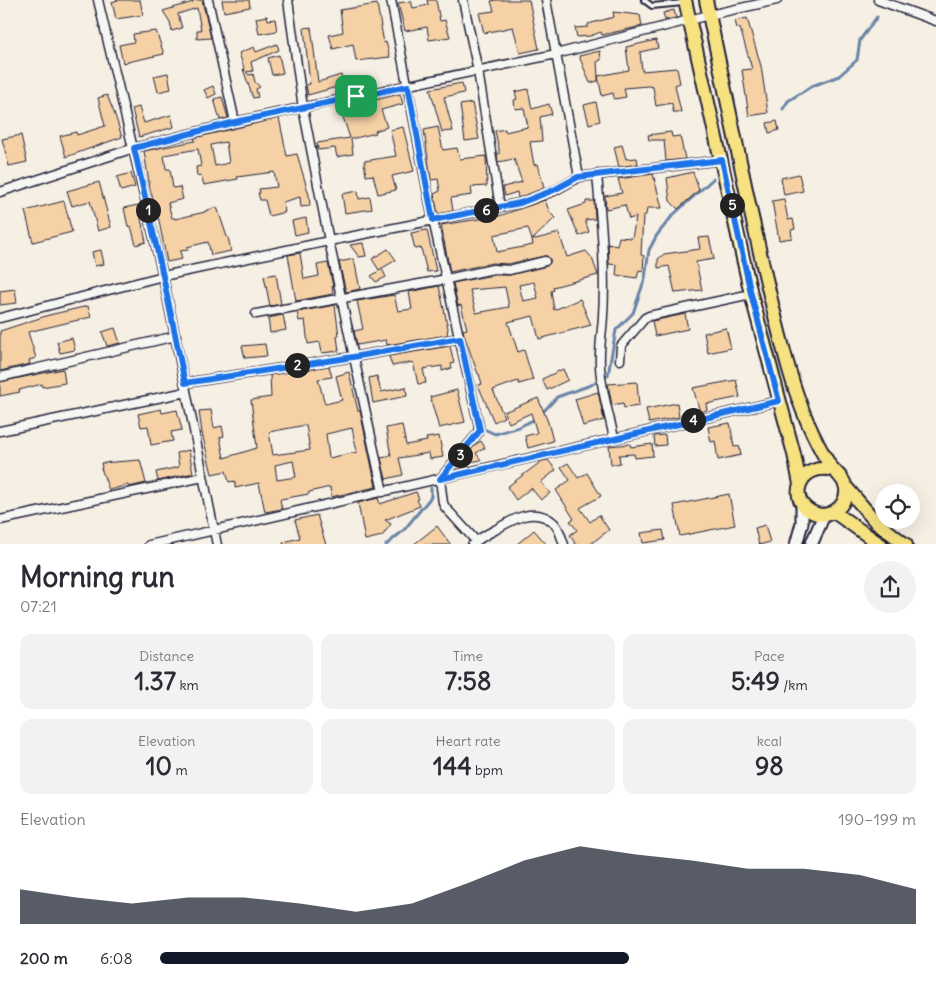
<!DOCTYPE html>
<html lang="en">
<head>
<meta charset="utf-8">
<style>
  body { margin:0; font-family:Delius,sans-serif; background:#f2f2f3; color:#2b2b33; height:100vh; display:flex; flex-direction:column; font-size:19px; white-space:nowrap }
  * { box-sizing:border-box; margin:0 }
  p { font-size:16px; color:#7c7c81 }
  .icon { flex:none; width:28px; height:28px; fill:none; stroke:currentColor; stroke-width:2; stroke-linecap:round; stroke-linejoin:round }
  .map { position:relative; height:544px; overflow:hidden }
  .side { display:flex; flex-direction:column; background:#fff; flex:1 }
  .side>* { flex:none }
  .fabs { position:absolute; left:875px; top:484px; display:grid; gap:10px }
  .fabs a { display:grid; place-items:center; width:45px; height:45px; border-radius:50%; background:#fff; box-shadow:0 5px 20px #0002; font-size:25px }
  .pin { position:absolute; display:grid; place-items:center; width:42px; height:42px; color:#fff; margin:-21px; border-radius:10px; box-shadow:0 2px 8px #0006 }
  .km { position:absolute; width:25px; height:25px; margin:-12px; border-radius:50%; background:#222; color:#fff; font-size:14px; line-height:25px; text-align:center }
  .round { display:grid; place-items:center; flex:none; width:52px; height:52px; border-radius:26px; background:#f2f2f3 }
  .overview { display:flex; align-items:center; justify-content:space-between; height:85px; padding:0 20px }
  h1 { font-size:28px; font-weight:700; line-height:38px }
  .metrics { display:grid; grid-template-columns:repeat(3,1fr); gap:8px; height:85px; padding:5px 20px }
  .metrics div { display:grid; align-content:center; border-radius:12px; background:#f2f2f3; text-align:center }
  .metrics b { font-size:25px; font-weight:700 }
  .metrics small { font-size:14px; font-weight:400 }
  .metrics p { font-size:14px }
  .chart { height:140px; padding:10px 20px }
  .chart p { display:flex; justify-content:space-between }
  .chart svg { width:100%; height:90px; margin-top:5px; fill:#111827; opacity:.7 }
  ul { padding:0 20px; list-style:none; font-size:16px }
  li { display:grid; grid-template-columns:80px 60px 1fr; align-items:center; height:38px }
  li i { height:12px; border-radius:6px; background:#111827 }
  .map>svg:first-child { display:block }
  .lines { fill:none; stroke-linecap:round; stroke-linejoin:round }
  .stream { stroke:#6984a9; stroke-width:3 }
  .building { fill:#f5d1a5; stroke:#22223b; fill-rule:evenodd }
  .service-casing { stroke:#22223b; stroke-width:8 }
  .minor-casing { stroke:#22223b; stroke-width:11 }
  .secondary-casing { stroke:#22223b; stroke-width:15 }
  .primary-casing { stroke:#22223b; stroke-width:16 }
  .service { stroke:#f6f6f2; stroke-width:4 }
  .minor { stroke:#f6f6f2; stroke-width:8 }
  .secondary { stroke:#f6f6f2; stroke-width:11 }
  .primary { stroke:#f7e281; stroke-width:12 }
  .route-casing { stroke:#fff; stroke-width:10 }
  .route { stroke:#1a73e8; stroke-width:6 }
</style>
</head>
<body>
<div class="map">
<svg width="936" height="545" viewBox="0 0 936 545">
  <rect width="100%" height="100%" fill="#f6efe3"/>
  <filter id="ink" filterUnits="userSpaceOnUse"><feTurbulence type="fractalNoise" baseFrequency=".02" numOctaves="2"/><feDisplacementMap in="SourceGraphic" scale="10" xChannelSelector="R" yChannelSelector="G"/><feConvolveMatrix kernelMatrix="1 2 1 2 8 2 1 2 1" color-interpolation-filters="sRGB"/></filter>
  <g filter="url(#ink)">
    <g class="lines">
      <path class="stream" d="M 783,109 L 788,101 L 812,86 L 839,76 L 857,60 L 860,40 L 877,17
        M 542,413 L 557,397 L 591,385 L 608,375 L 616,330 L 633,313 L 645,278 L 649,250 L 657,235 L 673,215 L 713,179
        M 484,429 L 495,434 L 519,427 L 535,419
        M 386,545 L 404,530 L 431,497 L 431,488"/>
    </g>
    <path class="building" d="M 118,0 L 140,0 L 143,15 L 116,19 L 112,2 Z
      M 193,0 L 202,0 L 211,38 L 197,39 L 197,30 L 201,30 L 197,8 L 178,14 L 182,28 L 172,31 L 170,22 L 163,11 L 193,2 Z
      M 222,0 L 249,0 L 250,7 L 224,12 Z
      M 427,0 L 436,0 L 440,21 L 445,20 L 450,37 L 429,40 L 427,27 L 405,31 L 398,3 L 411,1 L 413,8 L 428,5 Z
      M 496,0 L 529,0 L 539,49 L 520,53 L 513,27 L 484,33 L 479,13 L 494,11 L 491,1 Z
      M 377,4 L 384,43 L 386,42 L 390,57 L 356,61 L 353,44 L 333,49 L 329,35 L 343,32 L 340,10 Z
      M 674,10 L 676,18 L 665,20 L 663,13 Z
      M 613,12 L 640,15 L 642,26 L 602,35 L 601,32 L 590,36 L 577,37 L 575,28 L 588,27 L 588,24 L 614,17 Z
      M 267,16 L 268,20 L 275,19 L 277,31 L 259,34 L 256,18 Z
      M 747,18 L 761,66 L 768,113 L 749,116 L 742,70 L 752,69 L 740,28 L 737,28 L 735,21 Z
      M 311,27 L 318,82 L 341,75 L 344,85 L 308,95 L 306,85 L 310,84 L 304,28 Z
      M 156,31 L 164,54 L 123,63 L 119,45 L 134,42 L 133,34 Z
      M 656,40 L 658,48 L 640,52 L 642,71 L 677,68 L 680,83 L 675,85 L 681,112 L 673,112 L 672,103 L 656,106 L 653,87 L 648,86 L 624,88 L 626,97 L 614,99 L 613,93 L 602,96 L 598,76 L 598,81 L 590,83 L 579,56 L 600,51 L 601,60 L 597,62 L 598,76 L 629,70 L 626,47 Z
      M 277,44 L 279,50 L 251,62 L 253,71 L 246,72 L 249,75 L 253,74 L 255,82 L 260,87 L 256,89 L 258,97 L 253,98 L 243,69 L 245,71 L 239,53 L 254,47 L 256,52 Z
      M 279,55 L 283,73 L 272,75 L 268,58 Z
      M 168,73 L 171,89 L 158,92 L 154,76 Z
      M 462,83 L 464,93 L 444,97 L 453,131 L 442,132 L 430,89 Z
      M 213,86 L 216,94 L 208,98 L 204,90 Z
      M 528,89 L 532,109 L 549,104 L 552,114 L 540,117 L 542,141 L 530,142 L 534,165 L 538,164 L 544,188 L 518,198 L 517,192 L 505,196 L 503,187 L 522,182 L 514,159 L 498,162 L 497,154 L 499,154 L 499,149 L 495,131 L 505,129 L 505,132 L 528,127 L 524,108 L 515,109 L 514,100 L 517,99 L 515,92 Z
      M 400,94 L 403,104 L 381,110 L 387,127 L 375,131 L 376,133 L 351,139 L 353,154 L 337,157 L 335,148 L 318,150 L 317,143 L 350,138 L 340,108 L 358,102 L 371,99 L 371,101 Z
      M 107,95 L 115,115 L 122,137 L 66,157 L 60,136 L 76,132 L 77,135 L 105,126 L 98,98 Z
      M 222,97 L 228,118 L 220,120 L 214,99 Z
      M 596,102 L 600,121 L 589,124 L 584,105 Z
      M 472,103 L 479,139 L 465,141 L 460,105 Z
      M 139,107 L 144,123 L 171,115 L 174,127 L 139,137 L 132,109 Z
      M 279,118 L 287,156 L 297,154 L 309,195 L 310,206 L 301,207 L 300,197 L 283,202 L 285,212 L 269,216 L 265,200 L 260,200 L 258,193 L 260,193 L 259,189 L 277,187 L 274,172 L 237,177 L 238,179 L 204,185 L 201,175 L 197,176 L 196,167 L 201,166 L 198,149 L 164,155 L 166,169 L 170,169 L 173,188 L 180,187 L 183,199 L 168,203 L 172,218 L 175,218 L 175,219 L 205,212 L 205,211 L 217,207 L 227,237 L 228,237 L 231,251 L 211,255 L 208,242 L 187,247 L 188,250 L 180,251 L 182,259 L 167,262 L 159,221 L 150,189 L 144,151 L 195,141 L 194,138 ZM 226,142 L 229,163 L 215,166 L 211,145 Z
      M 777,121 L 779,130 L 769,133 L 767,123 Z
      M 403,127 L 414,171 L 392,176 L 396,190 L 378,194 L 373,175 L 366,176 L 364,161 L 396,156 L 390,130 Z
      M 438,127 L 443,150 L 457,148 L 460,159 L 486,156 L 487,186 L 471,187 L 472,195 L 451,198 L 453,211 L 438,214 L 434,194 L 440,191 L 438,179 L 431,180 L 424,130 Z
      M 671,132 L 672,137 L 680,136 L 685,159 L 666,161 L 664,140 L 649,140 L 648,135 Z
      M 21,135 L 27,162 L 9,166 L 2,139 Z
      M 622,145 L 626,159 L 637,158 L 638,164 L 619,167 L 614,147 Z
      M 693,172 L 699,190 L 678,209 L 670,201 L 667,178 Z
      M 131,173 L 135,187 L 121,191 L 117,177 Z
      M 653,174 L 662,208 L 647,208 L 646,215 L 643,216 L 641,255 L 644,256 L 643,271 L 639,270 L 637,278 L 616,275 L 617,265 L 609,264 L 608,244 L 617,246 L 619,237 L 632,238 L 636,217 L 629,219 L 625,205 L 606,209 L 605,196 L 622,193 L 618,179 Z
      M 799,174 L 803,191 L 784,195 L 781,178 Z
      M 99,182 L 111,227 L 98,231 L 90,201 L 72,206 L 67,191 Z
      M 358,191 L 359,199 L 370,197 L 372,209 L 345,213 L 342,194 Z
      M 784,199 L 788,220 L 793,219 L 795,229 L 791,230 L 792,238 L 779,240 L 772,201 Z
      M 545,200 L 549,211 L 555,218 L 532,240 L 528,228 L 494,235 L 497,252 L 533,245 L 532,240 L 559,233 L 567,257 L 586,251 L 592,258 L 598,275 L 553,287 L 554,290 L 551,291 L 554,310 L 580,299 L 591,325 L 539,339 L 533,316 L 508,322 L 518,352 L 524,350 L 533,380 L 519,384 L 518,381 L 493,390 L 504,417 L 494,422 L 478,385 L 482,384 L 479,374 L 478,374 L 464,335 L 463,330 L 467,329 L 461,305 L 458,306 L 453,283 L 493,275 L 510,275 L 547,266 L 550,263 L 550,259 L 547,256 L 544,256 L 508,264 L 492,263 L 450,272 L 441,225 L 499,216 ZM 534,282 L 538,298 L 523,301 L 519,285 ZM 505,287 L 509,307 L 476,313 L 470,290 Z
      M 64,201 L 72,232 L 33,242 L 25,211 Z
      M 586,201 L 594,201 L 595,219 L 585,220 L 589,232 L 579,236 L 568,210 L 586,204 Z
      M 138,205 L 146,242 L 136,245 L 131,226 L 128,227 L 124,208 Z
      M 306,218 L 308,232 L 295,235 L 292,221 Z
      M 427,230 L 436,271 L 427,272 L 421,248 L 415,249 L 411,233 Z
      M 709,237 L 714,259 L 696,262 L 702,290 L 675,293 L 669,266 L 658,268 L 658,259 L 664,254 L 700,249 L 698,238 Z
      M 363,243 L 366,256 L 359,257 L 350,245 Z
      M 388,249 L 396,260 L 379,270 L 372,259 Z
      M 101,250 L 104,264 L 95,266 L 92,252 Z
      M 300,253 L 304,279 L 319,276 L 317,265 L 328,263 L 333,286 L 332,286 L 333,294 L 296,301 L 288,255 Z
      M 354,259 L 360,289 L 346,292 L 339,262 Z
      M 382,269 L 386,277 L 376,282 L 371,276 Z
      M 276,274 L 281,304 L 270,306 L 264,276 Z
      M 439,286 L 448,328 L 447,335 L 387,345 L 386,340 L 357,345 L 354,331 L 363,329 L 357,301 L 394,295 L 398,311 L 412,309 L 409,292 Z
      M 15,289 L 17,303 L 0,305 L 0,291 Z
      M 335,305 L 339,336 L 337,336 L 339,351 L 322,353 L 320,342 L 308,344 L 305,320 L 299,321 L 297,312 Z
      M 88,306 L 91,317 L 28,332 L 36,358 L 29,360 L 30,364 L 0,371 L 0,331 L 49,315 Z
      M 685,314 L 688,329 L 655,336 L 652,321 Z
      M 283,315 L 286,330 L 270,333 L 268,318 Z
      M 115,328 L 120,343 L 107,346 L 102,332 Z
      M 726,328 L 731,348 L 708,353 L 704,333 Z
      M 72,338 L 75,350 L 60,353 L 57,342 Z
      M 265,344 L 267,356 L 245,358 L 242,346 Z
      M 450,346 L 454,363 L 451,364 L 452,368 L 442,371 L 442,366 L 423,369 L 426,383 L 418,384 L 413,362 L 392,366 L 389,356 Z
      M 329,366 L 332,377 L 318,379 L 325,404 L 342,400 L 336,376 L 349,372 L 358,411 L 360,411 L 376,487 L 331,497 L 330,487 L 309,492 L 309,494 L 281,499 L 280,500 L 282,509 L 265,512 L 259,483 L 235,488 L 235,481 L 229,482 L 226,471 L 212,474 L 202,433 L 199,411 L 211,410 L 214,428 L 222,426 L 224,436 L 220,437 L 224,458 L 257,448 L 251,400 L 271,397 L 270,375 ZM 306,425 L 310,450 L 273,455 L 269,432 ZM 352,428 L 357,452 L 329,458 L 326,434 ZM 293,461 L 296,477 L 277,480 L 275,465 Z
      M 63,369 L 65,383 L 42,387 L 42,384 L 19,390 L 20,392 L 0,396 L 0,382 Z
      M 563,369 L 568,380 L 547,390 L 542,379 Z
      M 377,376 L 381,392 L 406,387 L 407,396 L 373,403 L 369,378 Z
      M 736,380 L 740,397 L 706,404 L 707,410 L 700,412 L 693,388 Z
      M 637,382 L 639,406 L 624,408 L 623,403 L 612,405 L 608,384 Z
      M 457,390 L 465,422 L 439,428 L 430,397 Z
      M 598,392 L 604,420 L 583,426 L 575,399 Z
      M 538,398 L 548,422 L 553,441 L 528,448 L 525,436 L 537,433 L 531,413 L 509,423 L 504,412 Z
      M 677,403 L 679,417 L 649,423 L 646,409 Z
      M 161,409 L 162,413 L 177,410 L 182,430 L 171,432 L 173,441 L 151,445 L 148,426 L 141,427 L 138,414 Z
      M 730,423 L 734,447 L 739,446 L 741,455 L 718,460 L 715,441 L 711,442 L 708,427 Z
      M 402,425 L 406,445 L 427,441 L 426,438 L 439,436 L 443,457 L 430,459 L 429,453 L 399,458 L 403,475 L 386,479 L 381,458 L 391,456 L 386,428 Z
      M 665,435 L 666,445 L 655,446 L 654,436 Z
      M 481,441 L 485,448 L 476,453 L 481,460 L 459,464 L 476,444 Z
      M 630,444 L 631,447 L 652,444 L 653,456 L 635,458 L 634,454 L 619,455 L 620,463 L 611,465 L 609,446 Z
      M 189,450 L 193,473 L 158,481 L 156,472 L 179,467 L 177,453 Z
      M 140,460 L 146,483 L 129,487 L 128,485 L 109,490 L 101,468 L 102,468 L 101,463 Z
      M 548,460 L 556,470 L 541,482 L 550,493 L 541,500 L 531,488 L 516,500 L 507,487 L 542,461 Z
      M 568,463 L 578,478 L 587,473 L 601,496 L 580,508 L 590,522 L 599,515 L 609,530 L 589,545 L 576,545 L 570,535 L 577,530 L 570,521 L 574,519 L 556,490 L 570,480 L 561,467 Z
      M 416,492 L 419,499 L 417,500 L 420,506 L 385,520 L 391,524 L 382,536 L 365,540 L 358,503 L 378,498 L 380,504 Z
      M 729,494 L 735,525 L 680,536 L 674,505 Z
      M 317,515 L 326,545 L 284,545 L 283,542 L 300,538 L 295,520 Z
      M 765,525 L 770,542 L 759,545 L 755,528 Z
      M 437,526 L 451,545 L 413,545 Z
      M 534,530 L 547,545 L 516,545 Z
      M 663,530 L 665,540 L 643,543 L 641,533 Z"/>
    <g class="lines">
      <g class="service-casing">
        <path id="service" d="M 644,0 L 652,6 L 683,3"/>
      </g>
      <g class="minor-casing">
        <path id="minor" d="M 98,0 L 163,276 L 217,545
          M 208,0 L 235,122
          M 288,0 L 303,108 L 329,241 L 383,492
          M 391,0 L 433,220 L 479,426 L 478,433 L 440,479 L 443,503 L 445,507 L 476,541
          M 463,0 L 478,71 L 500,207
          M 546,0 L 579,177
          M 878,0 L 936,21
          M 597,174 C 601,221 606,269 603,316 C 602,333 599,349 600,366 C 601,390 609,414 614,438
          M 0,192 L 134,148 L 235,122 L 556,54 L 709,15 L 777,0
          M 256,314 L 447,279 L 493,269 L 509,270 L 545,261
          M 0,318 L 163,276 L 329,241 L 520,203 L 554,191 L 579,177 L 722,160
          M 620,360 L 621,346 L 645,318 L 649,316 L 751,294
          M 0,377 L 176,336
          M 185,383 L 353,357 L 460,338
          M 0,431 L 186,392
          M 0,520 L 203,477
          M 149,545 L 779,401
          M 472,545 C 479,538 487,534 495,530 C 513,519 535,506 554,523 C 560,529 561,537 564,545"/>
      </g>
      <g class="secondary-casing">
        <path id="secondary" d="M 796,545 L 802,523 L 802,504
          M 811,545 L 824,515"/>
      </g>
      <g class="primary-casing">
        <path id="primary" d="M 685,0 L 751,294 L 794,454 L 800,484
          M 706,0 C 720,68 735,136 749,204 C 762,261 774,318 790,373 C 799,404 812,436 829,464 C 834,472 844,477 846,488 C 848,505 830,520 814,513 C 785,501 800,461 833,470
          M 846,487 L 875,521 L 906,545
          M 834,512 L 881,545"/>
      </g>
      <use href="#service" class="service"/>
      <use href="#minor" class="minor"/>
      <use href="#secondary" class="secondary"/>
      <use href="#primary" class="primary"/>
    </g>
  </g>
  <g class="lines" filter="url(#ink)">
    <g class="route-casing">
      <path id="route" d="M 408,86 L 433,220 L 520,203 L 554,190 L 578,177 L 722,160 L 751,294 L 779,401 L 440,479 L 478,433 L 480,430 L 460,338 L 353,357 L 185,383 L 163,276 L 134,148 L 235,122 Z"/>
    </g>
    <use href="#route" class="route"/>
  </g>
</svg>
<div class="fabs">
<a><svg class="icon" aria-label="locate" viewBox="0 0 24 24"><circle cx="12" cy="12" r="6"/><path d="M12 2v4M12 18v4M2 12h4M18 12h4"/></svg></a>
</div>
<div class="pin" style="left:356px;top:96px;background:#1e9e55"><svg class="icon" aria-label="arrive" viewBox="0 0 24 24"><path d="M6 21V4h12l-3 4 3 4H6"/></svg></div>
<b class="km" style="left:148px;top:210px">1</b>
<b class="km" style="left:297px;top:365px">2</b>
<b class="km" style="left:460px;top:455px">3</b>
<b class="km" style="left:693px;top:420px">4</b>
<b class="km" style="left:732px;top:205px">5</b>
<b class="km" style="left:486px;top:210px">6</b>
</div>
<section class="side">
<div class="overview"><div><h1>Morning run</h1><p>07:21</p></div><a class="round"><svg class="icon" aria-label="share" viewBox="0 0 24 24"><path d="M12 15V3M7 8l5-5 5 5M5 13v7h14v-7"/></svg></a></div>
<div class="metrics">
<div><p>Distance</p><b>1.37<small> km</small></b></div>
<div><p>Time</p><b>7:58</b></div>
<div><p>Pace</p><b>5:49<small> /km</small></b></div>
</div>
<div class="metrics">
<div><p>Elevation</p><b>10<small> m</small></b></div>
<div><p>Heart rate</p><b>144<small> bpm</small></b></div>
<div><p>kcal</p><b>98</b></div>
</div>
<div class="chart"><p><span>Elevation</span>190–199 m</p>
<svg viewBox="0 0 160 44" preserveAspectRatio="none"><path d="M0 44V27L10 31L20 34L30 31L40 31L50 34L60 38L70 34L80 24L90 13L100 6L110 10L120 13L130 17L140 17L150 20L160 27V44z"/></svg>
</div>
<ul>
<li><b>200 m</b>6:08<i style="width:62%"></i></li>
</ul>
</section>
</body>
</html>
